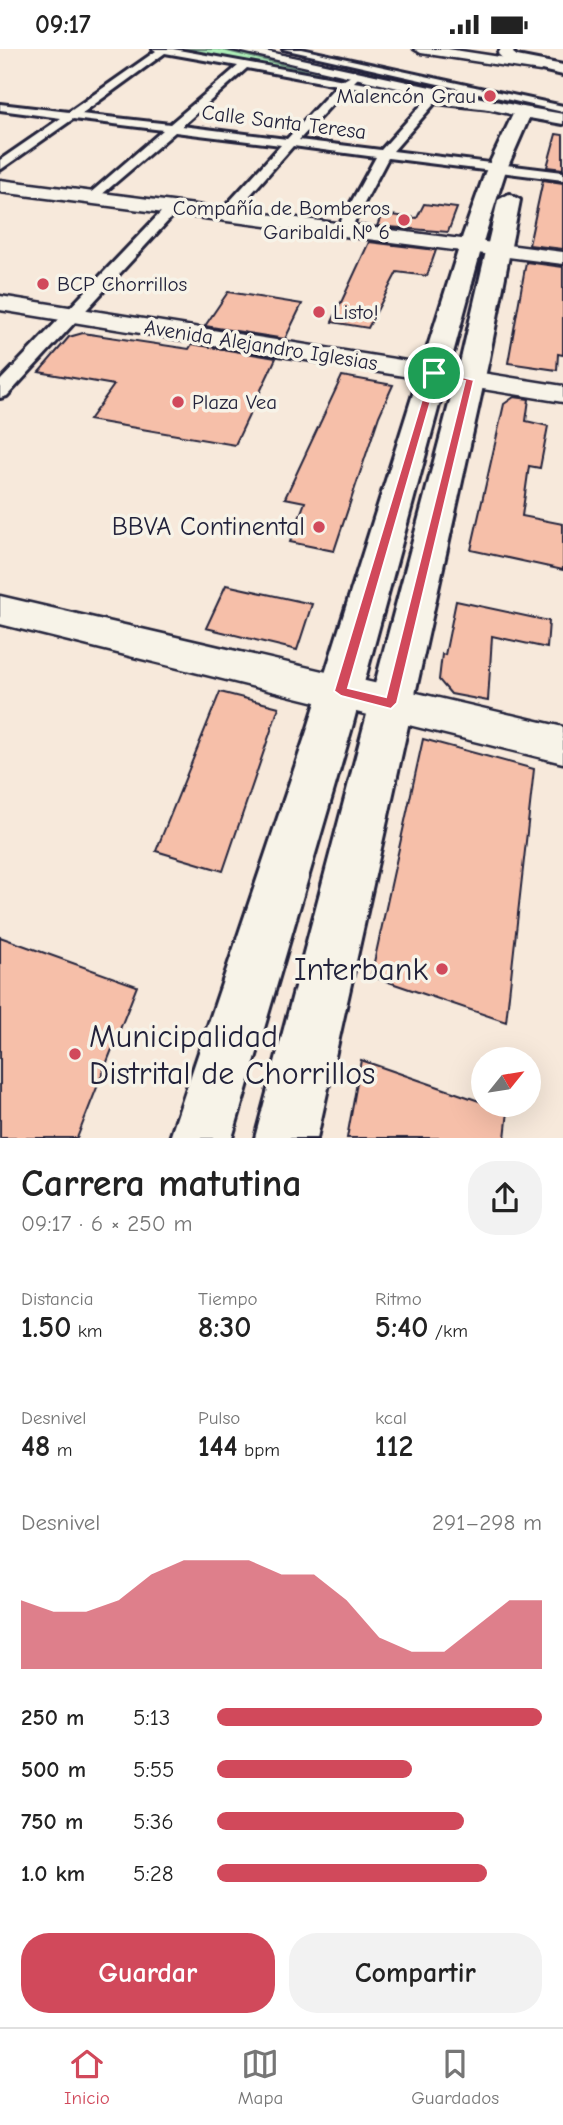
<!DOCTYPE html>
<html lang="es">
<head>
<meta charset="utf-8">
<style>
  body { margin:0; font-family:"Comic Neue",sans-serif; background:#f2f2f2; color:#222; height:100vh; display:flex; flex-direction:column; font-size:26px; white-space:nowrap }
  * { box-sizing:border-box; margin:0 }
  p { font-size:23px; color:#767676 }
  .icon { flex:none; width:38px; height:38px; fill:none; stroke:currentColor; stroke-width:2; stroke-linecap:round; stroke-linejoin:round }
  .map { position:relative; height:1089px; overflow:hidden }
  .sheet { display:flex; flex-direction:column; background:#fff; flex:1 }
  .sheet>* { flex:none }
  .needle { width:46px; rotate:60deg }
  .tools { position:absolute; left:471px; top:998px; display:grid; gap:14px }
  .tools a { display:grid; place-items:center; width:70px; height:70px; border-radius:50%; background:#fff; box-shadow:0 7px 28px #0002; font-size:35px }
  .pin { position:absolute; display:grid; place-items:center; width:60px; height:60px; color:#fff; margin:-30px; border:4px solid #fff; border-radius:50%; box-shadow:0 2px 7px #0007 }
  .round { display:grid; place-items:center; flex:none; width:74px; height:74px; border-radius:28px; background:#f2f2f2 }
  .head { display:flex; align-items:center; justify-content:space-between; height:119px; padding:0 21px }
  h1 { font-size:38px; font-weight:700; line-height:52px }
  .metrics { display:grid; grid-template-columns:repeat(3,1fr); gap:10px; height:119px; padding:7px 21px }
  .metrics div { display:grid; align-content:center }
  .metrics b { font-size:30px; font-weight:700 }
  .metrics small { font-size:19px; font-weight:400 }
  .metrics p { font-size:19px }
  .chart { height:196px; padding:14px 21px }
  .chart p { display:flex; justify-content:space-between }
  .chart svg { width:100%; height:126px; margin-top:7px; fill:#d1495b; opacity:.7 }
  .cta { display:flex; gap:14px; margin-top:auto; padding:14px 21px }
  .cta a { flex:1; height:80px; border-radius:28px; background:#d1495b; color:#fff; font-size:28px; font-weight:700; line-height:80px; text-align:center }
  .cta a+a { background:#f2f2f2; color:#222 }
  ul { padding:0 21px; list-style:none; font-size:23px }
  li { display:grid; grid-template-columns:112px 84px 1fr; align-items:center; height:52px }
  li i { height:18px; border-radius:9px; background:#d1495b }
  .status { display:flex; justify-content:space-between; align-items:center; height:49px; padding:0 35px; background:#fff; direction:ltr }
  .status svg { height:19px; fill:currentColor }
  .tab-bar { display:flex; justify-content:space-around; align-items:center; height:98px; border-top:2px solid #e0e0e0; background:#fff; font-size:19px; color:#767676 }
  .tab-bar a { display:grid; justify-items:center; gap:4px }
  .tab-bar .current { color:#d1495b }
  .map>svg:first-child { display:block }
  .green { fill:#aeefb8; stroke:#68887a; stroke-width:2 }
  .building { fill:#f6bfa9; stroke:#22223b; stroke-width:2 }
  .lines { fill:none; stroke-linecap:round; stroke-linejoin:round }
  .street-casing { stroke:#22223b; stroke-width:6 }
  .secondary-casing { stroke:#22223b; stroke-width:5 }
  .primary-casing { stroke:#22223b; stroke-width:6 }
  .highway-casing { stroke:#22223b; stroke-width:6 }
  .street { fill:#f7f3e8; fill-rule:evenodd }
  .secondary { fill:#f7f3e8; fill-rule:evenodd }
  .primary { fill:#f7f3e8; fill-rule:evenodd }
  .highway { fill:#f7f3e8; fill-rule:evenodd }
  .route { fill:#d1495b; stroke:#fff; stroke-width:2; fill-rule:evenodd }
  .poi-dot { fill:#d1495b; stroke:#f7f3e8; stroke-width:2.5 }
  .labels { text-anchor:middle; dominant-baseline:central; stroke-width:7; stroke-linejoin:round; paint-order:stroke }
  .far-poi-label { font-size:21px; fill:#22223b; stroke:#f7f3e8; text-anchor:start }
  .far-street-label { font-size:21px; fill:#22223b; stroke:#f7f3e8 }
  .poi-label { font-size:26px; fill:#22223b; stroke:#f7f3e8; text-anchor:end }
  .near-poi-label { font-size:32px; fill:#22223b; stroke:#f7f3e8; text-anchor:end }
</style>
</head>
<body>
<div class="status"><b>09:17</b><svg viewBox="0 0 49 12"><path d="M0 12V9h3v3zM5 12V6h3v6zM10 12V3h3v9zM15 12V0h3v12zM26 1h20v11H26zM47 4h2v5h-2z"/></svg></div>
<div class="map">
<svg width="563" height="1089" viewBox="0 0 563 1089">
  <rect width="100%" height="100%" fill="#f7e9db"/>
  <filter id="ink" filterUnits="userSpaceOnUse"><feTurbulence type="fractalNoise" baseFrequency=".0143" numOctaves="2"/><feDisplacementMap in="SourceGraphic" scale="14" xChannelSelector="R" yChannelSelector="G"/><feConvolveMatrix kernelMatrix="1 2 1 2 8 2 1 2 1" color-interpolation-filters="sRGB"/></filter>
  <g filter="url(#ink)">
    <path class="green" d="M 173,0 L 219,0 L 343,30 L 339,32 Z"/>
    <path class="building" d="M 556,85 L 563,86 L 563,120 L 547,118 Z
      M 543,131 L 563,134 L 563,200 L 529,196 Z
      M 424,155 L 457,159 L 448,183 L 377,177 L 382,165 L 417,169 Z
      M 369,193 L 436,201 L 427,227 L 397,223 L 368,279 L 332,273 Z
      M 526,213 L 563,218 L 563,306 L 558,305 L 557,321 L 508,314 Z
      M 228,243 L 302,255 L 285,290 L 205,277 Z
      M 83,284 L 189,300 L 192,295 L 276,309 L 235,396 L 89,371 L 114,336 L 39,323 L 69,288 Z
      M 342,327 L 393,336 L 379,367 L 334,502 L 290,493 L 305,453 L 285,449 Z
      M 514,348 L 529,350 L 526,372 L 548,377 L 540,419 L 529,417 L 522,467 L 563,475 L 563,521 L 471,501 L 504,355 Z
      M 226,536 L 312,555 L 297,601 L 206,579 Z
      M 456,552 L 549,572 L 547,599 L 492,587 L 488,652 L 451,645 L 439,631 L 442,605 L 445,606 Z
      M 220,643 L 279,658 L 223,822 L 156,802 Z
      M 423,690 L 534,720 L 506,973 L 371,927 Z
      M 0,888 L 137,937 L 77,1089 L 0,1089 Z
      M 361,1011 L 508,1062 L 505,1089 L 347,1089 Z"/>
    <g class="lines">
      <g class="street-casing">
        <path id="street" d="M 153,0 L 173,0 L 344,31 L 353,26 L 358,29 L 354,33 L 503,56 L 504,58 L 499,61 L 435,54 L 393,102 L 563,123 L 563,131 L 388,109 L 350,181 L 343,185 L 336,181 L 376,108 L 293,97 L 230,169 L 220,169 L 220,163 L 281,96 L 175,83 L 93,153 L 86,149 L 88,146 L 163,81 L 73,70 L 0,121 L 0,111 L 61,69 L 0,61 L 0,55 L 69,63 L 156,2 ZM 165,4 L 238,17 L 170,75 L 81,65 ZM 247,19 L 337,36 L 287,90 L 182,77 ZM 348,38 L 425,52 L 381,101 L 299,91 Z
          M 283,0 L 301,0 L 563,57 L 563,63 Z
          M 168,156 L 180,159 L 7,347 L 0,349 L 0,332 Z"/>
      </g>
      <g class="secondary-casing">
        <path id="secondary" d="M 230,0 L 255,0 L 523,58 L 531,63 L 523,68 Z
          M 414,0 L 448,0 L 540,14 L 547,18 L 540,22 L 421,4 Z
          M 0,131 L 563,203 L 563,215 L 0,143 Z
          M 0,247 L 563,337 L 563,353 L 0,261 Z
          M 0,547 L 563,678 L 563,714 L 0,575 Z"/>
      </g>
      <g class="primary-casing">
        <path id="primary" d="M 523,58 L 563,65 L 563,75 L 529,69 L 505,124 L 485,186 L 351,682 L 232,1089 L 170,1089 L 307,682 L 463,186 L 485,124 L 514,63 Z
          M 509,145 L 520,151 L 489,310 L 317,1089 L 255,1089 L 461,310 L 498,151 Z"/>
      </g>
      <g class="highway-casing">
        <path id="highway" d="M 501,0 L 515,0 L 513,4 L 517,7 L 563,16 L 563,26 L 507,13 L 498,5 Z"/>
      </g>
      <use href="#street" class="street"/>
      <use href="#secondary" class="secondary"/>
      <use href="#primary" class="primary"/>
      <use href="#highway" class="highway"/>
    </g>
  </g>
  <path class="route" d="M 434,321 L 474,331 L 397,654 L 391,660 L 341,647 L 334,642 L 430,324 ZM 438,327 L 465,332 L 386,648 L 348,639 Z"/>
  <g class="poi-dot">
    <circle cx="490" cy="47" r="7"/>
    <circle cx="404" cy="171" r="7"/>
    <circle cx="43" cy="235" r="7"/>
    <circle cx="319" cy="263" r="7"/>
    <circle cx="178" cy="353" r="7"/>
    <circle cx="319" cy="478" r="7"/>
    <circle cx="442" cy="920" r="7"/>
    <circle cx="75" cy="1005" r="7"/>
  </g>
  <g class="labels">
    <g class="far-poi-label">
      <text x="476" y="47" text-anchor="end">Malencón Grau</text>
      <text x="390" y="159" text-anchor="end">Compañía de Bomberos<tspan x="390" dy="24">Garibaldi Nº 6</tspan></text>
      <text x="57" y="235">BCP Chorrillos</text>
      <text x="333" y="263">Listo!</text>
      <text x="192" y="353">Plaza Vea</text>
    </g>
    <g class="far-street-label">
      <text transform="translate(284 73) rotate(7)">Calle Santa Teresa</text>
      <text transform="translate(261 296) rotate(9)">Avenida Alejandro Iglesias</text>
    </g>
    <g class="poi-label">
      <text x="305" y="478">BBVA Continental</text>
    </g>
    <g class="near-poi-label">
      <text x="428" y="920">Interbank</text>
      <text x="89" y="987" text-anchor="start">Municipalidad<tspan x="89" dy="37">Distrital de Chorrillos</tspan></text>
    </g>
  </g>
</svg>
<div class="tools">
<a><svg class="needle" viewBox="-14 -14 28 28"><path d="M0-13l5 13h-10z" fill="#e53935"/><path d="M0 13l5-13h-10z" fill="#767676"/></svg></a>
</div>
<div class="pin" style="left:434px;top:324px;background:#1e9e55"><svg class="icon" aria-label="arrive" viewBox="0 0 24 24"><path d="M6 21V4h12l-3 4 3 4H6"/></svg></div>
</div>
<section class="sheet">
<div class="head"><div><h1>Carrera matutina</h1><p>09:17 · 6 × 250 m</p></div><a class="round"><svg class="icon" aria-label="share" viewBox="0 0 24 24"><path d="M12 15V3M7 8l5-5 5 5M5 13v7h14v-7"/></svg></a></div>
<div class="metrics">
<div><p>Distancia</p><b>1.50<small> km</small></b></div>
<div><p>Tiempo</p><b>8:30</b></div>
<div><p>Ritmo</p><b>5:40<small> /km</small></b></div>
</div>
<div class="metrics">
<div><p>Desnivel</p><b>48<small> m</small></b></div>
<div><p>Pulso</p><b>144<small> bpm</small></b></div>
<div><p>kcal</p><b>112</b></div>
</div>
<div class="chart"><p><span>Desnivel</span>291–298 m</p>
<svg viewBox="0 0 160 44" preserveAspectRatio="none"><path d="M0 44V20L10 24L20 24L30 20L40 11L50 6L60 6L70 6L80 11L90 11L100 20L110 33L120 38L130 38L140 29L150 20L160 20V44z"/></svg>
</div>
<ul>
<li><b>250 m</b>5:13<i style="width:100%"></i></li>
<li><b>500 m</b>5:55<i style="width:60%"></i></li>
<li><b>750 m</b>5:36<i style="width:76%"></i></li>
<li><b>1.0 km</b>5:28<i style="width:83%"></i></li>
</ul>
<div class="cta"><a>Guardar</a><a>Compartir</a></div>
</section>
<nav class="tab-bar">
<a class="current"><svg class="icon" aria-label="home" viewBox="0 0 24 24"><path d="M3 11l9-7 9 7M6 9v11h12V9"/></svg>Inicio</a>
<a><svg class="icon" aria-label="map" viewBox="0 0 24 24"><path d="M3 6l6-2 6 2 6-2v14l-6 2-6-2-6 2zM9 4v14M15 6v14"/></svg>Mapa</a>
<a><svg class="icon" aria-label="saved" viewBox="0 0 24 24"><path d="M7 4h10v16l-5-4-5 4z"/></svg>Guardados</a>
</nav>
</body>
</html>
